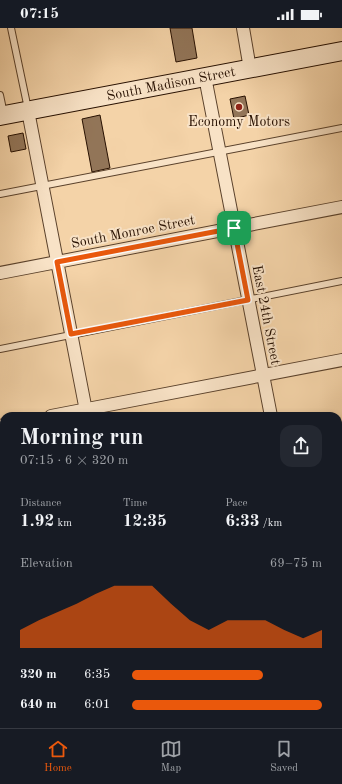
<!DOCTYPE html>
<html lang="en">
<head>
<meta charset="utf-8">
<style>
  body { margin:0; font-family:"Old Standard TT",serif; background:#242831; color:#f1f3f6; height:100vh; display:flex; flex-direction:column; font-size:15px; white-space:nowrap }
  * { box-sizing:border-box; margin:0 }
  p { font-size:13px; color:#9ea1a6 }
  .icon { flex:none; width:22px; height:22px; fill:none; stroke:currentColor; stroke-width:2; stroke-linecap:round; stroke-linejoin:round }
  .map { position:relative; flex:1; overflow:hidden }
  .details { position:absolute; left:0px; top:384px; width:342px; height:316px; display:flex; flex-direction:column; background:#171b24; border-radius:12px 12px 0 0; box-shadow:0 2px 6px #0003 }
  .details>* { flex:none }
  .pin { position:absolute; display:grid; place-items:center; width:34px; height:34px; color:#fff; margin:-17px; border-radius:8px; box-shadow:0 2px 6px #0006 }
  .round { display:grid; place-items:center; flex:none; width:42px; height:42px; border-radius:12px; background:#242831 }
  .headline { display:flex; align-items:center; justify-content:space-between; height:68px; padding:0 20px }
  h1 { font-size:22px; font-weight:600; line-height:30px }
  .figures { display:grid; grid-template-columns:repeat(3,1fr); gap:6px; height:68px; padding:4px 20px }
  .figures div { display:grid; align-content:center }
  .figures b { font-size:17px; font-weight:600 }
  .figures small { font-size:11px; font-weight:400 }
  .figures p { font-size:11px }
  .chart { height:112px; padding:8px 20px }
  .chart p { display:flex; justify-content:space-between }
  .chart svg { width:100%; height:72px; margin-top:4px; fill:#ea580c; opacity:.7 }
  ul { padding:0 20px; list-style:none; font-size:13px }
  li { display:grid; grid-template-columns:64px 48px 1fr; align-items:center; height:30px }
  li i { height:10px; border-radius:5px; background:#ea580c }
  .status { display:flex; justify-content:space-between; align-items:center; height:28px; padding:0 20px; background:#171b24; direction:ltr }
  .status svg { height:11px; fill:currentColor }
  .menu { display:flex; justify-content:space-around; align-items:center; height:56px; border-top:1px solid #363941; background:#171b24; font-size:11px; color:#9ea1a6 }
  .menu a { display:grid; justify-items:center; gap:2px }
  .menu .selected { color:#ea580c }
  .map>svg:first-child { display:block }
  .building { fill:#927558; stroke:#271001 }
  .lines { fill:none; stroke-linecap:round; stroke-linejoin:round }
  .service-casing { stroke:#5a412b; stroke-width:8 }
  .minor-casing { stroke:#5a412b; stroke-width:14 }
  .tertiary-casing { stroke:#5a412b; stroke-width:18 }
  .secondary-casing { stroke:#271001; stroke-width:20 }
  .service { stroke:#f8e2c6; stroke-width:6 }
  .minor { stroke:#f8e2c6; stroke-width:12 }
  .tertiary { stroke:#f8e2c6; stroke-width:16 }
  .secondary { stroke:#f8e2c6; stroke-width:18 }
  .route-casing { stroke:#fff; stroke-width:8 }
  .route { stroke:#ea580c; stroke-width:5 }
  .poi-dot { fill:#8f2418; stroke:#f8e2c6; stroke-width:1.5 }
  .labels { text-anchor:middle; dominant-baseline:central; stroke-width:4; stroke-linejoin:round; paint-order:stroke }
  .street-label { font-size:14px; fill:#271001; stroke:#f8e2c6 }
  .poi-label { font-size:14px; fill:#271001; stroke:#f8e2c6 }
</style>
</head>
<body>
<div class="status"><b>07:15</b><svg viewBox="0 0 49 12"><path d="M0 12V9h3v3zM5 12V6h3v6zM10 12V3h3v9zM15 12V0h3v12zM26 1h20v11H26zM47 4h2v5h-2z"/></svg></div>
<div class="map">
<svg width="342" height="700" viewBox="0 0 342 700">
  <rect width="100%" height="100%" fill="#f4d3a8"/>
  <filter id="stains"><feTurbulence type="fractalNoise" baseFrequency=".005" numOctaves="4"/><feColorMatrix values="0 0 0 0 .2 0 0 0 0 .09 0 0 0 0 .02 0 0 0 .5 -.17"/></filter>
  <radialGradient id="worn" r=".72"><stop offset=".6" stop-color="#630" stop-opacity="0"/><stop offset="1" stop-color="#630" stop-opacity=".3"/></radialGradient>
  <path class="building" d="M 170,0 L 192,0 L 197,30 L 176,34 Z
    M 245,68 L 249,87 L 234,91 L 230,71 Z
    M 100,87 L 110,140 L 92,144 L 82,91 Z
    M 23,105 L 26,121 L 11,124 L 8,108 Z"/>
  <g class="lines">
    <g class="service-casing">
      <path id="service" d="M 11,0 L 28,81
        M 0,67 L 4,86
        M 0,166 L 342,100
        M 0,321 L 342,253
        M 338,410 L 342,410
        M 0,476 L 4,476
        M 338,564 L 342,563
        M 0,632 L 4,631"/>
    </g>
    <g class="minor-casing">
      <path id="minor" d="M 243,0 L 250,41
        M 205,49 L 271,388
        M 28,83 L 87,388
        M 0,245 L 342,179
        M 51,388 L 342,332
        M 0,398 L 4,397
        M 338,486 L 342,485
        M 0,553 L 4,552
        M 146,696 L 146,700
        M 329,696 L 330,700"/>
    </g>
    <g class="tertiary-casing">
      <path id="tertiary" d="M 338,638 L 342,637
        M 19,700 L 39,696"/>
    </g>
    <g class="secondary-casing">
      <path id="secondary" d="M 0,88 L 342,23"/>
    </g>
    <use href="#service" class="service"/>
    <use href="#minor" class="minor"/>
    <use href="#tertiary" class="tertiary"/>
    <use href="#secondary" class="secondary"/>
  </g>
  <g class="lines">
    <g class="route-casing">
      <path id="route" d="M 234,200 L 248,272 L 71,306 L 57,234 Z"/>
    </g>
    <use href="#route" class="route"/>
  </g>
  <circle class="poi-dot" cx="239" cy="79" r="4"/>
  <g class="labels">
    <g class="street-label">
      <text transform="translate(171 56) rotate(-11)">South Madison Street</text>
      <text transform="translate(133 204) rotate(-11)">South Monroe Street</text>
      <text transform="translate(266 287) rotate(79)">East 24th Street</text>
    </g>
    <g class="poi-label">
      <text x="239" y="94">Economy Motors</text>
    </g>
  </g>
  <rect width="100%" height="100%" filter="url(#stains)"/>
  <rect width="100%" height="100%" fill="url(#worn)"/>
</svg>
<div class="pin" style="left:234px;top:200px;background:#1e9e55"><svg class="icon" aria-label="arrive" viewBox="0 0 24 24"><path d="M6 21V4h12l-3 4 3 4H6"/></svg></div>
<section class="details">
<div class="headline"><div><h1>Morning run</h1><p>07:15 · 6 × 320 m</p></div><a class="round"><svg class="icon" aria-label="share" viewBox="0 0 24 24"><path d="M12 15V3M7 8l5-5 5 5M5 13v7h14v-7"/></svg></a></div>
<div class="figures">
<div><p>Distance</p><b>1.92<small> km</small></b></div>
<div><p>Time</p><b>12:35</b></div>
<div><p>Pace</p><b>6:33<small> /km</small></b></div>
</div>
<div class="chart"><p><span>Elevation</span>69–75 m</p>
<svg viewBox="0 0 160 44" preserveAspectRatio="none"><path d="M0 44V33L10 27L20 22L30 17L40 11L50 6L60 6L70 6L80 17L90 27L100 33L110 27L120 27L130 27L140 33L150 38L160 33V44z"/></svg>
</div>
<ul>
<li><b>320 m</b>6:35<i style="width:69%"></i></li>
<li><b>640 m</b>6:01<i style="width:100%"></i></li>
</ul>
</section>
</div>
<nav class="menu">
<a class="selected"><svg class="icon" aria-label="home" viewBox="0 0 24 24"><path d="M3 11l9-7 9 7M6 9v11h12V9"/></svg>Home</a>
<a><svg class="icon" aria-label="map" viewBox="0 0 24 24"><path d="M3 6l6-2 6 2 6-2v14l-6 2-6-2-6 2zM9 4v14M15 6v14"/></svg>Map</a>
<a><svg class="icon" aria-label="saved" viewBox="0 0 24 24"><path d="M7 4h10v16l-5-4-5 4z"/></svg>Saved</a>
</nav>
</body>
</html>
